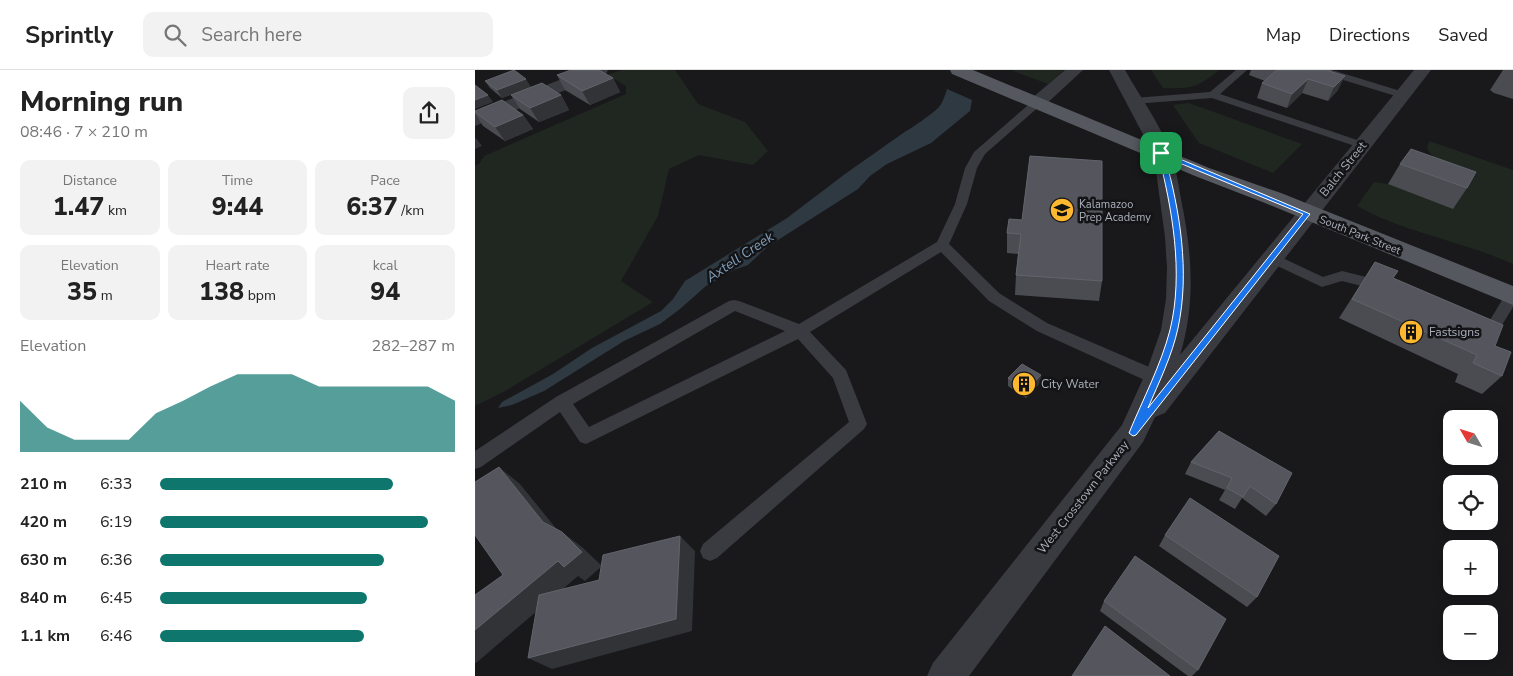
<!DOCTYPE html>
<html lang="en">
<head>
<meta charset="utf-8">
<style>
  body { margin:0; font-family:"Nunito Sans",sans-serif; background:#f2f2f2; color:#222; height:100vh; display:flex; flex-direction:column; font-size:19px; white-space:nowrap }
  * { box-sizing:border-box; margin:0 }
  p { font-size:16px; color:#767676 }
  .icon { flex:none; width:28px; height:28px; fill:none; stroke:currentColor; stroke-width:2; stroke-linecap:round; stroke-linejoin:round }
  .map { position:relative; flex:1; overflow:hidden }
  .drawer { display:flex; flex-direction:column; background:#fff; width:475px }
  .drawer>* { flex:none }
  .needle { width:32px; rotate:309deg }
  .fabs { position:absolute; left:968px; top:340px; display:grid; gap:10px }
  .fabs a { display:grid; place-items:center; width:55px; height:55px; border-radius:10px; background:#fff; box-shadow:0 2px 12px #0003; font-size:25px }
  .pin { position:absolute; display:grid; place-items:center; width:42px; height:42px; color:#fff; margin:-21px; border-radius:10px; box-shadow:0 2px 8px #0006 }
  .round { display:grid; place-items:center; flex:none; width:52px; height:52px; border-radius:10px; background:#f2f2f2 }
  .overview { display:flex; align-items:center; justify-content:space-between; height:85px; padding:0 20px }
  h1 { font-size:28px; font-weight:800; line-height:38px }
  .stats { display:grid; grid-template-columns:repeat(3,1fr); gap:8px; height:85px; padding:5px 20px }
  .stats div { display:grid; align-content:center; border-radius:10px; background:#f2f2f2; text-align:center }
  .stats b { font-size:25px; font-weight:800 }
  .stats small { font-size:14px; font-weight:400 }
  .stats p { font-size:14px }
  .chart { height:140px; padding:10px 20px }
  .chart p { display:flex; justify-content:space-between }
  .chart svg { width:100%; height:90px; margin-top:5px; fill:#0f766e; opacity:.7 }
  ul { padding:0 20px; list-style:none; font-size:16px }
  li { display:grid; grid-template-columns:80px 60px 1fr; align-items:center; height:38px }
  li i { height:12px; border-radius:6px; background:#0f766e }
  header { display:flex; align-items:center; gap:30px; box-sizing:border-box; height:70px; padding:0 25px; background:#fff; border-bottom:1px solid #e0e0e0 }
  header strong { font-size:24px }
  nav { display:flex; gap:28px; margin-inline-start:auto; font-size:18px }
  .search { width:350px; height:45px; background:#f2f2f2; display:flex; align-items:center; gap:12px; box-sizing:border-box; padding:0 18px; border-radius:10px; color:#767676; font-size:19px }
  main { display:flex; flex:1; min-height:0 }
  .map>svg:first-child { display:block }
  .green { fill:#1f2720 }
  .water { fill:#2e3941 }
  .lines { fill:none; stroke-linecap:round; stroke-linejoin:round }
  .service { fill:#3a3b41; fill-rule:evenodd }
  .minor { fill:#3a3b41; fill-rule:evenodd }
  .primary { fill:#565860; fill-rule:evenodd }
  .wall { fill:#4a4c51 }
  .shaded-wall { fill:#323337 }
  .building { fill:#55565d; stroke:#62646c }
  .route { fill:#1a73e8; stroke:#fff; fill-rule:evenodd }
  .labels { text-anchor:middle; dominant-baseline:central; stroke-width:5; stroke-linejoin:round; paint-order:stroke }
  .far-poi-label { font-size:11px; fill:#abb0bc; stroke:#141417; text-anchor:start }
  .far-street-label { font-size:11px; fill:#abb0bc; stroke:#141417 }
  .street-label { font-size:12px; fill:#abb0bc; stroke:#141417 }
  .poi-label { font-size:12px; fill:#abb0bc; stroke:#141417; text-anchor:start }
  .water-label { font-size:14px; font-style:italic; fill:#819eb9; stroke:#141417 }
</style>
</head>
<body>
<header>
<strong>Sprintly</strong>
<div class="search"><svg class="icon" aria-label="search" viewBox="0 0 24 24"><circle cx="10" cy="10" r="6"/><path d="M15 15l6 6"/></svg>Search here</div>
<nav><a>Map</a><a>Directions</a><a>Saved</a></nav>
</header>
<main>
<section class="drawer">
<div class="overview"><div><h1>Morning run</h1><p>08:46 · 7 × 210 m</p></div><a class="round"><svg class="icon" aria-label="share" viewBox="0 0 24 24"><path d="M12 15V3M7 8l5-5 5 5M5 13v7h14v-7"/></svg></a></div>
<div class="stats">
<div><p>Distance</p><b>1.47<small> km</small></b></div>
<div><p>Time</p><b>9:44</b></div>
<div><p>Pace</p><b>6:37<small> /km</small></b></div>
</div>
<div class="stats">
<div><p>Elevation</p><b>35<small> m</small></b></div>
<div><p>Heart rate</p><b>138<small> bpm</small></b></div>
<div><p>kcal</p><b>94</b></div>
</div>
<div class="chart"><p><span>Elevation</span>282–287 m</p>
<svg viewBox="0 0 160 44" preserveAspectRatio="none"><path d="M0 44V19L10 32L20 38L30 38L40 38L50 25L60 19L70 12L80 6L90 6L100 6L110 12L120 12L130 12L140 12L150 12L160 19V44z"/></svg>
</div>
<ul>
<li><b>210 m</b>6:33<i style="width:79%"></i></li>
<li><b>420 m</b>6:19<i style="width:91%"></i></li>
<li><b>630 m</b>6:36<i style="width:76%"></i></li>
<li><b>840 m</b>6:45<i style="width:70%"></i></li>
<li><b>1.1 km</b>6:46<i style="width:69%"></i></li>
</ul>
</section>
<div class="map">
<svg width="1038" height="606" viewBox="0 0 1038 606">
  <rect width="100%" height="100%" fill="#19191c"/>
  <path class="green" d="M 147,0 L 200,0 L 223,34 L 270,52 L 293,81 L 278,95 L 224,85 L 194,99 L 183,146 L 146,211 L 178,232 L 30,321 L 0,336 L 0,96 L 4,94 L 9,86 L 151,24 L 151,16 L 132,5 Z
    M 536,0 L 589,0 L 573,14 Z
    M 676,0 L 744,0 C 722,18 716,19 688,18 Z
    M 714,33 L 827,74 L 798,103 L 724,73 L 698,35 Z
    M 954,71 L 1038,100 L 1038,194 C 987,171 930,163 882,136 L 899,112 L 913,114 L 970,102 L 952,79 Z"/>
  <path class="water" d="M 472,19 L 497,30 L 495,41 L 456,73 L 412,94 L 395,106 L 383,119 L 292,177 L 273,195 L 259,200 L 231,216 L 205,239 L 185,254 L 149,271 L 69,321 L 37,335 L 23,338 L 27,332 L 78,304 L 117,278 L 186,241 L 198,229 L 210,211 L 312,148 L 370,104 L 431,61 C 436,59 461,41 464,37 C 467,34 471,23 472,19 Z"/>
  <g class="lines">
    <path class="service" d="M 761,0 L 772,0 L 745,24 L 891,73 L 893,75 L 887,78 L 883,77 L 737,28 L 659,34 L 654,31 L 659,28 L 735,22 Z
      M 841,0 L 857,0 L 932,23 L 933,25 L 932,27 L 924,27 L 842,2 Z
      M 563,29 L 568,32 L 567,34 L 510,84 L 502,98 L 492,134 L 474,174 L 524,223 L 572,253 L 688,303 L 690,308 L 688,313 L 682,314 L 676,313 L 562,261 L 514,231 L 466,182 L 335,262 L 371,300 L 392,354 L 389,359 L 242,488 L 235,491 L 228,488 L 225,481 L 228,474 L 374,352 L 358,308 L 323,269 L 111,374 L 105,372 L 85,342 L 6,397 L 0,399 L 0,381 L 81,327 L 254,231 L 259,230 L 264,231 L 324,254 L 462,172 L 480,134 L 490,98 L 499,82 L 559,30 ZM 260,241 L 310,261 L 114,357 L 98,334 Z
      M 797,183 L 848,207 L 867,201 L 915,213 L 917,217 L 915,221 L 910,222 L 867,211 L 847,217 L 792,191 L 790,188 L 792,185 Z
      M 1038,221 L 1038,237 L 1021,265 L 1016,267 L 1000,263 L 997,259 L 1000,255 L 1012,255 L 1032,222 Z"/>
    <path class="minor" d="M 110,0 L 133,0 L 131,4 L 0,56 L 0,43 Z
      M 590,0 L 608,0 L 569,36 L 563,37 L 557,36 L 554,32 L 557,28 Z
      M 634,0 L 650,0 C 665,27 684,52 695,81 C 701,96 703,113 706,129 C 717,182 721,233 705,285 L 939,0 L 956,0 L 690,343 L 680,347 L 668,372 L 494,606 L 452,606 L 458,593 L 647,355 L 672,300 L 686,260 L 691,229 L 692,198 L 690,167 L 681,101 L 671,70 Z"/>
    <path class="primary" d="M 475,0 L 498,0 L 734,98 L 806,123 L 1038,216 L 1038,235 L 790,133 L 720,106 L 477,4 Z"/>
  </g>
  <path class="wall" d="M 776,0 L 857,0 L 856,2 L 863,20 L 853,31 L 827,23 L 812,38 L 782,28 L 787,13 L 790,11 L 774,5 Z
    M 1028,0 L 1038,0 L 1038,29 L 1019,23 L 1015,20 Z
    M 82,5 L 138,8 L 145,22 L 115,35 L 90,20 Z
    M 10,11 L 56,17 L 27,28 L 15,18 Z
    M 36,25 L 86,25 L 94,40 L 64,52 L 45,39 Z
    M 0,41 L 48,45 L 58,59 L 30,71 L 8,56 L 0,43 Z
    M 925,94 L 992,118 L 978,139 L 913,114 Z
    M 534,149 L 627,211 L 624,231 L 540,225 L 541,205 L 543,184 L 532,183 L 532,163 Z
    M 900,192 L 918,208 L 1020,276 L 1027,306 L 1007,324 L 980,312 L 983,304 L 864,248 Z
    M 566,305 L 566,312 L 551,328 L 533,316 L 533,308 Z
    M 744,361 L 801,434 L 791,446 L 767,428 L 760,439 L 744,430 L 750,420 L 710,404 L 716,392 Z
    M 690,465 L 782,527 L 772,537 L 684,476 Z
    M 629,531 L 723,600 L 717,606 L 713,606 L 625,541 Z"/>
  <path class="shaded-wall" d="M 870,6 L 863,20 L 853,31 L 859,17 Z
    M 138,8 L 145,22 L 115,35 L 107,21 Z
    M 51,9 L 56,17 L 27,28 L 22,20 Z
    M 833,9 L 827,23 L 812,38 L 817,24 Z
    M 13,25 L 18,32 L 0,39 L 0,30 Z
    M 86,25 L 94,40 L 64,52 L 55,38 Z
    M 48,45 L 58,59 L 30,71 L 20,57 Z
    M 1,68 L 7,76 L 0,79 L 0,69 Z
    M 566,305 L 566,312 L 551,328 L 552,320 Z
    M 24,397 L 45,414 L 88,467 L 68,452 Z
    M 87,462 L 107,477 L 127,496 L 110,511 L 103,506 L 1,593 L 0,593 L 0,560 Z
    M 205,466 L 220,481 L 217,561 L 77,599 L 53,588 Z"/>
  <path class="building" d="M 39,0 L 51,9 L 22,20 L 10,11 Z
    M 96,0 L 124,0 L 138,8 L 107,21 L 82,5 Z
    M 802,0 L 855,0 L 854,1 L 870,6 L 859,17 L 833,9 L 817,24 L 787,13 Z
    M 67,13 L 86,25 L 55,38 L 36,25 Z
    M 0,15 L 13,25 L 0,30 Z
    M 27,30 L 48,45 L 20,57 L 0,42 L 0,41 Z
    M 936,79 L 1001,102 L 992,118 L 925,94 Z
    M 555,86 L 627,91 L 627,211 L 541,205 L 546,164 L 532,163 L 534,149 L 547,150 Z
    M 900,192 L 923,201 L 918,208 L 1028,255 L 1020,276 L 1036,282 L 1027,306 L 998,293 L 1002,285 L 877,229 Z
    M 547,294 L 566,305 L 552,320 L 533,308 Z
    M 744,361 L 817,403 L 801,434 L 775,416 L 768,427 L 752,418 L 757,408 L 716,392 Z
    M 24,397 L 68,452 L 87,462 L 107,482 L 89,497 L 83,491 L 0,560 L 0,525 L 28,505 L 0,465 L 0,412 Z
    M 715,428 L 804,486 L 782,527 L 690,465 Z
    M 205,466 L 201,549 L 53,588 L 64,525 L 124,510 L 128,485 Z
    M 660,486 L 751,549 L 723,600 L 629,531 Z
    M 630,556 L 695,606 L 597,606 Z"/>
  <path class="route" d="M 686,81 L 835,144 L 661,365 L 658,366 L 654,363 C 668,329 686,295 695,260 C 709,203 697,138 683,83 ZM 690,87 L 828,144 L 673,338 C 684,312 697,286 703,258 C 715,202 705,141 690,87 Z"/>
  <defs>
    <g id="school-disc" transform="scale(1.25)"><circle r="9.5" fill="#fdb830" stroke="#141417"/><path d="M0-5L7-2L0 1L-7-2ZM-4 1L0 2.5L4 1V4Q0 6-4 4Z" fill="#111"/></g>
    <g id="building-disc" transform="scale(1.25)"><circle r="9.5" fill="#fdb830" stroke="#141417"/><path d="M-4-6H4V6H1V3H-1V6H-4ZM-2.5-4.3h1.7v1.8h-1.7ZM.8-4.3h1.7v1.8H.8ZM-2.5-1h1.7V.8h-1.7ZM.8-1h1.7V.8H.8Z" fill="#111"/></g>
  </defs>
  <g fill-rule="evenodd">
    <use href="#school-disc" x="587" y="140"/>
    <use href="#building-disc" x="936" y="262"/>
    <use href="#building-disc" x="549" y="314"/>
  </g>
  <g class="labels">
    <g class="far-poi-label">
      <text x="604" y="134">Kalamazoo<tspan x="604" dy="13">Prep Academy</tspan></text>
    </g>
    <g class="far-street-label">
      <text transform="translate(885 165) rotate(22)">South Park Street</text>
    </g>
    <g class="street-label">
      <text transform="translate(868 99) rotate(-51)">Balch Street</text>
      <text transform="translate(608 427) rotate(-52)">West Crosstown Parkway</text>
    </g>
    <g class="poi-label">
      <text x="954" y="262">Fastsigns</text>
      <text x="566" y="314">City Water</text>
    </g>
    <g class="water-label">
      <text transform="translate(265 187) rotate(-34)">Axtell Creek</text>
    </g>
  </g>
</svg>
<div class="fabs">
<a><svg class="needle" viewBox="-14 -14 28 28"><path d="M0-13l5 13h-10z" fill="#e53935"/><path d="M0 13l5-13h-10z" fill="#767676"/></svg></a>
<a><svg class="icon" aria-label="locate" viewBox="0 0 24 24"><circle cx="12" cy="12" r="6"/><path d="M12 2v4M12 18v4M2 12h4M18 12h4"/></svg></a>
<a>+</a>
<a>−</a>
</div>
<div class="pin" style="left:686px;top:83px;background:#1e9e55"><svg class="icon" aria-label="arrive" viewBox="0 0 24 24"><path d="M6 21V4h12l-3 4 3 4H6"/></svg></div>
</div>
</main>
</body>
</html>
